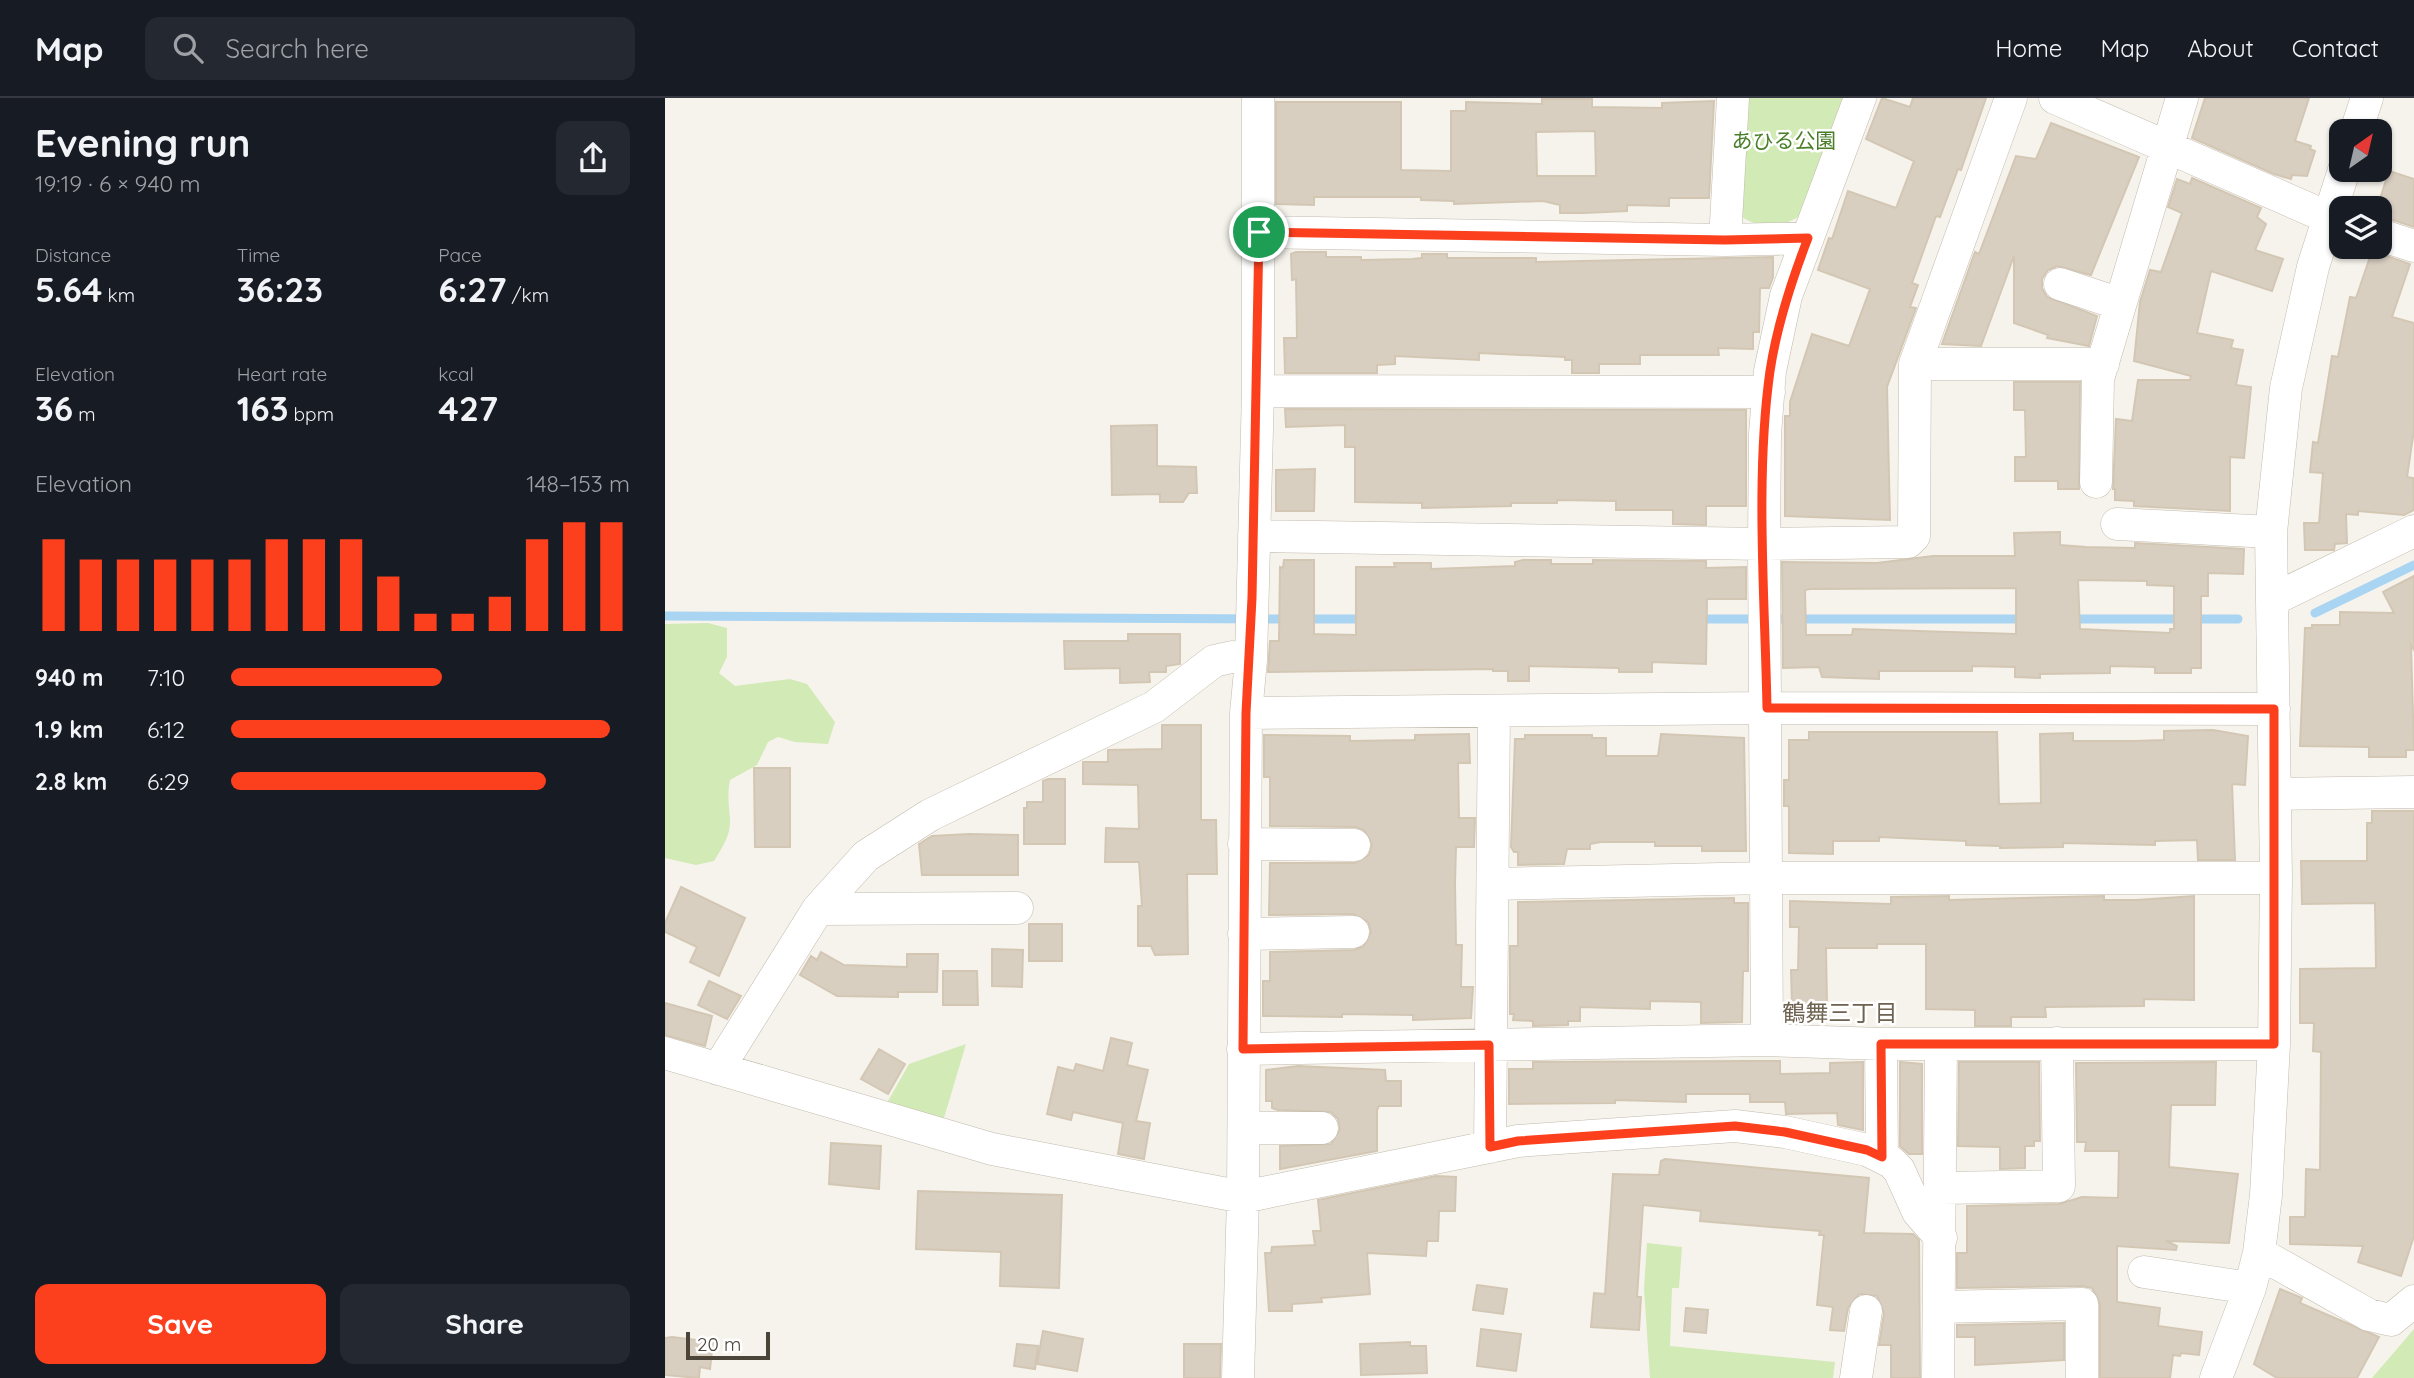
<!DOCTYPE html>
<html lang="en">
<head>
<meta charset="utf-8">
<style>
  body { margin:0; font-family:Quicksand,"Noto Sans JP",sans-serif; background:#242831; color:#f1f3f6; height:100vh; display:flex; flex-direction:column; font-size:26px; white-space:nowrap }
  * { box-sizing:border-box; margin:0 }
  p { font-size:23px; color:#9ea1a6 }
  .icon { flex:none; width:38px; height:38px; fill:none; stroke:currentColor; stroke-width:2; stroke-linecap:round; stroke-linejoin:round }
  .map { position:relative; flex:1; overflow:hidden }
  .drawer { display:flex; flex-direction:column; background:#171b24; width:665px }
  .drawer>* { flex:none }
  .needle { width:46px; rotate:34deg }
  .fabs { position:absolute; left:1664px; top:21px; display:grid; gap:14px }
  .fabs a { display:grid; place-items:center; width:63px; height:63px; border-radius:14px; background:#171b24; box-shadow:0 2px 5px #0004; font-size:35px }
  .scale { position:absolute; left:21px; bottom:18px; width:84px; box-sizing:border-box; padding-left:7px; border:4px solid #4b4439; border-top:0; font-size:19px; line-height:24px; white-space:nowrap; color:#4b4439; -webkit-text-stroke:5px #fff; paint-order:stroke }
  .pin { position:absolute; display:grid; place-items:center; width:60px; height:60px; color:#fff; margin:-30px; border:4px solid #fff; border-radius:50%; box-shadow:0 2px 7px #0007 }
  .round { display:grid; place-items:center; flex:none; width:74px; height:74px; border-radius:14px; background:#242831 }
  .overview { display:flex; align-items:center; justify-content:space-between; height:119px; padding:0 35px }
  h1 { font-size:38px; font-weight:700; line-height:52px }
  .metrics { display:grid; grid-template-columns:repeat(3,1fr); gap:10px; height:119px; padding:7px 35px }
  .metrics div { display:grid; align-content:center }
  .metrics b { font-size:35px; font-weight:700 }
  .metrics small { font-size:19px; font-weight:400 }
  .metrics p { font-size:19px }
  .chart { height:196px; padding:14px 35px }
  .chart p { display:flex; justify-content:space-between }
  .chart svg { width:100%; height:126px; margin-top:7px; stroke:#fc3f1d; stroke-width:6 }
  .action { display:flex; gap:14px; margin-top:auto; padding:14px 35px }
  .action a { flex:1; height:80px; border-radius:14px; background:#fc3f1d; color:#fff; font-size:28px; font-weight:700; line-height:80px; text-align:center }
  .action a+a { background:#242831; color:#f1f3f6 }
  ul { padding:0 35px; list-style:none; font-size:23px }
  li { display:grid; grid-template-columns:112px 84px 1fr; align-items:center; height:52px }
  li i { height:18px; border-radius:9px; background:#fc3f1d }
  header { display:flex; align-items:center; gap:42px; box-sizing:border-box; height:98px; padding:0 35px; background:#171b24; border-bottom:2px solid #363941 }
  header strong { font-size:33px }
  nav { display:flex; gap:38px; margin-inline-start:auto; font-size:24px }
  .search { width:490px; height:63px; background:#242831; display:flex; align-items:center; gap:18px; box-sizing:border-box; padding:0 24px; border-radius:14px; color:#9ea1a6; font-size:26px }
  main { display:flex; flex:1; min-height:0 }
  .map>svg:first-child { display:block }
  .green { fill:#d2eab5 }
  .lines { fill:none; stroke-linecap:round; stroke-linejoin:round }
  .stream { stroke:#a9d4f2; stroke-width:9 }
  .building { fill:#d8cfc1; stroke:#d3c7b4; stroke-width:2; fill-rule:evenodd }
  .minor-casing { stroke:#c2bbae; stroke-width:33 }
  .minor { stroke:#fff; stroke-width:32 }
  .route-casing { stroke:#fff; stroke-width:14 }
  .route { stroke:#fc3f1d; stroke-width:9 }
  .labels { text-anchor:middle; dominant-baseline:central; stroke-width:5; stroke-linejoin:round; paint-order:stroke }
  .park-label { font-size:21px; fill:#4a7f2a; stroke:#fff }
  .neighbourhood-label { font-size:23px; fill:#6e6250; stroke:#fff }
</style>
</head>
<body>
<header>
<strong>Map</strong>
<div class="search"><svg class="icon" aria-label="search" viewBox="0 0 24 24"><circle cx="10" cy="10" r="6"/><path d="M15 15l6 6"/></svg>Search here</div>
<nav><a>Home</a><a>Map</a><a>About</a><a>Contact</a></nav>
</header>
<main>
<section class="drawer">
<div class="overview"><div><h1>Evening run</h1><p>19:19 · 6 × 940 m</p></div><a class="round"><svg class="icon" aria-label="share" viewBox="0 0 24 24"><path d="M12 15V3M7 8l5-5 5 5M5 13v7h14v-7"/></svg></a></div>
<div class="metrics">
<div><p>Distance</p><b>5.64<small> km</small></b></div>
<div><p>Time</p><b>36:23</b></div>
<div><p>Pace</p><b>6:27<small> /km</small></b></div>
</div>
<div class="metrics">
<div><p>Elevation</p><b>36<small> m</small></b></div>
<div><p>Heart rate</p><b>163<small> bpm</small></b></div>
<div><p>kcal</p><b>427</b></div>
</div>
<div class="chart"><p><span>Elevation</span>148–153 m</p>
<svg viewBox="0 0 160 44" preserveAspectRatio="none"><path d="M5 44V12M15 44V19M25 44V19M35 44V19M45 44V19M55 44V19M65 44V12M75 44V12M85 44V12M95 44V25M105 44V38M115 44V38M125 44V32M135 44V12M145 44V6M155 44V6"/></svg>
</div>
<ul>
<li><b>940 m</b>7:10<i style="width:53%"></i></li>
<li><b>1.9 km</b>6:12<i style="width:95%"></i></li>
<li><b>2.8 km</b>6:29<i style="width:79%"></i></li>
</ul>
<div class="action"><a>Save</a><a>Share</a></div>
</section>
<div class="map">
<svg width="1749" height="1280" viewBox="0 0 1749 1280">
  <rect width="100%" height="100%" fill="#f6f3ec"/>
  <path class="green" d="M 1078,0 L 1180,0 L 1136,117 C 1120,129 1092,131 1076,118 Z
    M 43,525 L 62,530 L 62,559 L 54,575 L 70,588 L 125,581 L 142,586 L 170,624 L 163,646 L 130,644 L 113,639 L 103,644 L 92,667 L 65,682 C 62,697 64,707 65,721 C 66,737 57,750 49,763 L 31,767 L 0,760 L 0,526 Z
    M 301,946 L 276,1030 L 218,1012 L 244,966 Z
    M 982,1145 L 1017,1149 L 1014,1190 L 1007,1190 L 1005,1248 L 1170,1264 L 1168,1280 L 985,1280 L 979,1191 Z
    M 1749,1231 L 1749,1280 L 1707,1280 Z"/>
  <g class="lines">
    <path class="stream" d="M 1650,515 L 1749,467
      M 0,518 L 625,521
      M 639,521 L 702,521
      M 1031,521 L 1363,521
      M 1405,521 L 1573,521"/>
  </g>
  <path class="building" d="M 1217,0 L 1245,9 L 1248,0 L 1321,0 L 1296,72 L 1293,71 L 1275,119 L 1271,118 L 1247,185 L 1253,187 L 1245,209 L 1251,210 L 1222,289 L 1225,422 L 1120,418 L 1120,318 L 1125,318 L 1125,304 L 1147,236 L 1184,248 L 1205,191 L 1153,172 L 1164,140 L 1167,141 L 1183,93 L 1231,110 L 1249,63 L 1201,41 Z
    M 1540,0 L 1644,0 L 1630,43 L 1646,48 L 1645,51 L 1650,53 L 1642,78 L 1627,77 L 1626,81 L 1609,76 L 1527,40 Z
    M 877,1 L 927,1 L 927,9 L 997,10 L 997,5 L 1049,3 L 1044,100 L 1004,100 L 1004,108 L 962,107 L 962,113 L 919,115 L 895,115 L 895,107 L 878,103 L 789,106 L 789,103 L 756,102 L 756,99 L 649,99 L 649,107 L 611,106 L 611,4 L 736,4 L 736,72 L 786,73 L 786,13 L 801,13 L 801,4 L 877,6 ZM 930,33 L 931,78 L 872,78 L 871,34 Z
    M 1386,25 L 1474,59 L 1426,177 L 1392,168 L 1383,172 L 1377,181 L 1377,190 L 1382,199 L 1432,218 L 1424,248 L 1382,240 L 1383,237 L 1349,225 L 1349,158 L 1316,248 L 1277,246 L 1310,154 L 1314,156 L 1351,58 L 1371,61 Z
    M 1724,73 L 1749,81 L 1749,129 L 1719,119 L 1722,110 L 1712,110 Z
    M 1527,80 L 1596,110 L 1592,119 L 1601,126 L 1590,152 L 1618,161 L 1607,193 L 1546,173 L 1532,235 L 1568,242 L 1566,250 L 1578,252 L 1571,287 L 1586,289 L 1579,360 L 1565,359 L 1565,413 L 1469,408 L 1469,403 L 1450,402 L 1450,391 L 1448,391 L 1451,321 L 1467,323 L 1473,282 L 1525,282 L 1526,278 L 1469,263 L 1475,204 L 1485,172 L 1496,174 L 1517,115 L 1503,109 L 1512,81 L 1525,86 Z
    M 1707,153 L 1745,166 L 1727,219 L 1749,225 L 1749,332 L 1742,379 L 1748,380 L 1749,412 L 1739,417 L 1693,413 L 1693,417 L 1681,416 L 1682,445 L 1670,446 L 1669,452 L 1640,452 L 1639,425 L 1654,425 L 1658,375 L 1645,374 L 1648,344 L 1653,345 L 1667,258 L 1673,259 L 1685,199 L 1691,200 Z
    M 631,154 L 661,154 L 661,159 L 696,159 L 696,162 L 747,161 L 757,160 L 757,156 L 782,156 L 782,160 L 871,160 L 871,164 L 1108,159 L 1108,179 L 1104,190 L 1095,190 L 1094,234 L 1088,234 L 1088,251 L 1053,250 L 1054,257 L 975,257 L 975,266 L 934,266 L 934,275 L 907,275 L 907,262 L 900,262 L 900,259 L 814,255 L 814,262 L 730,258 L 730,266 L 712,267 L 712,275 L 620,275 L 619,240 L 632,240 L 631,181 L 627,182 L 626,156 Z
    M 1349,284 L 1415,284 L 1414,391 L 1393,391 L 1393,383 L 1350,383 L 1350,359 L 1361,359 L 1360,312 L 1349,312 Z
    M 620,311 L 1081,312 L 1081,408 L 1041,408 L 1041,427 L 1008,426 L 1008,412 L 951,412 L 951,403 L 892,402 L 892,405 L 846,405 L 846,408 L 757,410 L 757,405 L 690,404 L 690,349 L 680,349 L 680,327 L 621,329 Z
    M 492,327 L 492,368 L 531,369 L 532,395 L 524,395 L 518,404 L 495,404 L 495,396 L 447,397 L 446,328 Z
    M 650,371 L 649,413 L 611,413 L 611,372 Z
    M 1395,434 L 1395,447 L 1421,449 L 1470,450 L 1470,445 L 1579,451 L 1578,476 L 1543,475 L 1543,498 L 1536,498 L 1536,570 L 1526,570 L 1526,575 L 1490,575 L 1490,569 L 1445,568 L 1445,575 L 1375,576 L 1375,580 L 1350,579 L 1350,569 L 1307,568 L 1307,573 L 1214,573 L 1214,581 L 1157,579 L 1154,569 L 1118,570 L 1117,464 L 1212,465 L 1268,458 L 1350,458 L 1349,435 ZM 1413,482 L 1482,483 L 1482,487 L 1509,488 L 1509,531 L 1505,531 L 1505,535 L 1415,531 ZM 1351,490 L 1351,536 L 1188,531 L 1187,537 L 1141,537 L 1140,492 L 1145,491 Z
    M 619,462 L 649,462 L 649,536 L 691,537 L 691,469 L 730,469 L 729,465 L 766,465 L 766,471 L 850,468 L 850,464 L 858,462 L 886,462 L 886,466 L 928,466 L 928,462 L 1041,463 L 1041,470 L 1081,469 L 1081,501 L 1042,501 L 1041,566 L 987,564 L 987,574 L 954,574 L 954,570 L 864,568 L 864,583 L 843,583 L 843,573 L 828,573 L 828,571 L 603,574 L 605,543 L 614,543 L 615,469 L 618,470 Z
    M 1749,478 L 1749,552 L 1746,547 L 1749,652 L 1741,652 L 1741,659 L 1704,659 L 1704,649 L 1635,648 L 1640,530 L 1647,530 L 1647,527 L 1675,527 L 1675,514 L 1729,515 L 1718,494 Z
    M 463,536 L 515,536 L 515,566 L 501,568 L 501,574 L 484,574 L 485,584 L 455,585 L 455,570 L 400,571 L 399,543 L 463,543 Z
    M 497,627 L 536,627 L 536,722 L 551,722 L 552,776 L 522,776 L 523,856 L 490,857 L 486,848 L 473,848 L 473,808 L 477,808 L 474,764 L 440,764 L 441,730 L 474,731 L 473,687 L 418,686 L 418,664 L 443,664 L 443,652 L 497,651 Z
    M 1548,632 L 1583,638 L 1580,687 L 1567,686 L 1570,762 L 1533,762 L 1532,742 L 1490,743 L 1490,747 L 1398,745 L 1398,749 L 1335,750 L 1335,748 L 1301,747 L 1301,743 L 1214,739 L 1214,743 L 1168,743 L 1168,756 L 1124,755 L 1124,708 L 1119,708 L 1119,682 L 1124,682 L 1124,642 L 1144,642 L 1144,634 L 1332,634 L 1334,706 L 1376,705 L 1375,636 L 1408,635 L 1408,643 L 1470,643 L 1499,642 L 1499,633 Z
    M 804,636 L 805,665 L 793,665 L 794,720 L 810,720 L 809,749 L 791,749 L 790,785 L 791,847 L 797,847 L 796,889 L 808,889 L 806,920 L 748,922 L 748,917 L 677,916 L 677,919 L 598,918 L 598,883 L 605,883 L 605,854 L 689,852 L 698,849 L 706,834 L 703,824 L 688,816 L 604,817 L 605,765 L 690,765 L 704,757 L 707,746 L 699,732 L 690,729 L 605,728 L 605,679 L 599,679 L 599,637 L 685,638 L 685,643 L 750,642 L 750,637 Z
    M 996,636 L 1079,640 L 1081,753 L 1037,753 L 1037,748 L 990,748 L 990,744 L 936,744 L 925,746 L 925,751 L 902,751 L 899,766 L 853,767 L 853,754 L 849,754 L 846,749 L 850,641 L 860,641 L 860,637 L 927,637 L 927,640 L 941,640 L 941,658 L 993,658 Z
    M 89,670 L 125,670 L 125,749 L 90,749 Z
    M 383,681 L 400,681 L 400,746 L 359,746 L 359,710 L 362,710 L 362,704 L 378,704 L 378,683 Z
    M 1707,713 L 1749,713 L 1749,1138 L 1736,1178 L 1693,1164 L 1698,1148 L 1625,1146 L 1625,1119 L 1640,1119 L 1641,1071 L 1655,1072 L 1656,954 L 1648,953 L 1649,925 L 1635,925 L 1635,871 L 1711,870 L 1710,805 L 1637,806 L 1636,763 L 1702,763 L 1702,725 L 1707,725 Z
    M 304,736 L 353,737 L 353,777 L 257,777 L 254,746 L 267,738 Z
    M 16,789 L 80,820 L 54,878 L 25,864 L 32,849 L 0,834 L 0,825 Z
    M 1284,798 L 1284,802 L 1439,798 L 1439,802 L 1471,802 L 1529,798 L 1529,902 L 1479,901 L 1479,908 L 1380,909 L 1381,919 L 1346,919 L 1346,928 L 1310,928 L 1310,912 L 1261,911 L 1261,846 L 1212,846 L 1212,850 L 1161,850 L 1162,906 L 1127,907 L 1126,872 L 1133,872 L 1134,829 L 1125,829 L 1125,803 L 1226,806 L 1226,799 Z
    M 1069,800 L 1069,805 L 1083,805 L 1083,873 L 1078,873 L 1077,924 L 1036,925 L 1036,904 L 985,903 L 985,911 L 915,909 L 915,923 L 903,923 L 903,927 L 868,928 L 868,923 L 848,922 L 849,916 L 845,916 L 845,848 L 853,848 L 853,804 Z
    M 364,826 L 397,826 L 397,863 L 364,863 Z
    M 327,851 L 358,852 L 357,889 L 327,888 Z
    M 156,854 L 179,867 L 242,869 L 242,856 L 273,856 L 272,894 L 233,894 L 233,899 L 172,898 L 135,877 L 146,858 L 152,862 Z
    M 278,873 L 312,873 L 313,907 L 278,907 Z
    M 44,883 L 76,898 L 62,921 L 33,907 Z
    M 0,905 L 47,918 L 40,948 L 0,937 Z
    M 446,940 L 467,945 L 462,967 L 483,972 L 471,1023 L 485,1025 L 479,1061 L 453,1056 L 458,1025 L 408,1014 L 406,1022 L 382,1016 L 393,969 L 409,973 L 411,966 L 438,973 Z
    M 214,951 L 240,966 L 223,996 L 196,981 Z
    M 1081,963 L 1115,963 L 1115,976 L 1165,975 L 1165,965 L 1198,964 L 1198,1032 L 1173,1027 L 1172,1015 L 1121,1016 L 1120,1004 L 1085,1004 L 1085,996 L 1021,996 L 1021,1004 L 950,1002 L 950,1005 L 844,1006 L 844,971 L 868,971 L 868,964 Z
    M 1235,964 L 1257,966 L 1257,1056 L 1244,1056 L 1235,1048 Z
    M 1294,964 L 1374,964 L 1375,1043 L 1369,1043 L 1369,1048 L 1360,1048 L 1360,1070 L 1335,1071 L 1335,1049 L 1293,1048 Z
    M 1551,964 L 1550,1007 L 1506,1007 L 1504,1069 L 1573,1076 L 1564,1145 L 1501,1143 L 1512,1148 L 1511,1152 L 1452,1148 L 1452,1204 L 1495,1210 L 1493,1228 L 1537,1234 L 1534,1257 L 1516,1255 L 1515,1258 L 1508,1257 L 1505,1280 L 1435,1280 L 1435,1206 L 1427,1190 L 1417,1188 L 1292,1190 L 1292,1155 L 1302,1155 L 1302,1108 L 1394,1106 L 1417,1099 L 1453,1100 L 1454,1053 L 1420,1053 L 1421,1044 L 1412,1044 L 1411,965 Z
    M 633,968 L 720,972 L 721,983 L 736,983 L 736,1008 L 714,1008 L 712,1012 L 712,1053 L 615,1071 L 615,1048 L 666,1046 L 675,1031 L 673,1021 L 666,1014 L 613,1012 L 607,1010 L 607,1003 L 601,1003 L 601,972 Z
    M 166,1045 L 216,1048 L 214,1091 L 164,1086 Z
    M 1000,1061 L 1204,1080 L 1199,1135 L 1248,1136 L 1254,1142 L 1255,1280 L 1226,1280 L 1226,1247 L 1214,1247 L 1219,1215 L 1212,1198 L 1194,1196 L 1183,1210 L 1179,1233 L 1165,1232 L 1168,1209 L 1152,1207 L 1159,1137 L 1154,1137 L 1155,1133 L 1035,1123 L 1036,1113 L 978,1107 L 972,1199 L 976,1199 L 974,1232 L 926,1229 L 929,1195 L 940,1196 L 948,1076 L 994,1077 L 996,1063 Z
    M 771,1078 L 791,1079 L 790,1113 L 774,1113 L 773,1143 L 762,1143 L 761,1158 L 702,1155 L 705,1196 L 656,1200 L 657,1204 L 627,1206 L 627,1213 L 604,1213 L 600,1155 L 606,1155 L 607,1149 L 650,1147 L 648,1133 L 656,1133 L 653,1102 Z
    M 253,1093 L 397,1097 L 394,1190 L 335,1188 L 336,1154 L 251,1151 Z
    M 812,1187 L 842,1191 L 838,1216 L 808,1212 Z
    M 1615,1191 L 1637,1200 L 1635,1205 L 1714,1239 L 1692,1280 L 1612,1280 L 1589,1266 Z
    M 1021,1210 L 1043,1212 L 1041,1235 L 1019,1233 Z
    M 1399,1225 L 1399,1262 L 1310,1267 L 1310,1239 L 1292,1239 L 1292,1227 Z
    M 816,1231 L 856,1236 L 851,1273 L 812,1268 Z
    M 378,1233 L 418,1241 L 412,1273 L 372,1266 Z
    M 7,1239 L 48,1244 L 45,1271 L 35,1269 L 34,1280 L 0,1277 L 0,1240 Z
    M 745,1244 L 745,1248 L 761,1248 L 762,1275 L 696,1277 L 695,1246 Z
    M 352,1246 L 373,1248 L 370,1271 L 349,1268 Z
    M 519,1246 L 556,1246 L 555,1280 L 519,1280 Z"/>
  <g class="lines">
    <g class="minor-casing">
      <path id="minor" d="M 1390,0 L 1676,125
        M 1691,33 L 1702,0
        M 594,134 L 1060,142 L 1143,140
        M 1715,137 L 1749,148
        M 1060,142 L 1068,0
        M 1395,186 L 1455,206
        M 1250,266 L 1438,266
        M 593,293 L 1104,294
        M 1431,384 L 1433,281 L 1517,0
        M 1452,426 L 1606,434
        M 589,438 L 1099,446 L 1243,444 L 1249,438 L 1250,266 L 1346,0
        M 1607,502 L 1749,433
        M 581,615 L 1102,610 L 1609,611
        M 1610,696 L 1749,694
        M 579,746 L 689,747
        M 828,786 L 1102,780 L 1611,780
        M 153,811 L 352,810
        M 579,836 L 688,834
        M 1102,942 L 1099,446 L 1100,336 L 1105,273 L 1121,198 L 1195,0
        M 1216,946 L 1217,1059
        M 578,951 L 1102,942 L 1216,946 L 1609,946
        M 0,955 L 327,1051 L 578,1099 L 853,1043 L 1070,1028 L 1120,1034 L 1202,1052 L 1226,1064 L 1234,1072 L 1253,1114 L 1276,1140
        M 53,971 L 153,811 L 201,758 L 265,717 L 489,609 L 549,563 L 567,559 L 586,562
        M 579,1030 L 657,1030
        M 825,1049 L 829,614
        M 1276,1090 L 1394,1088 L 1392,945
        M 1594,1155 L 1704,1217 L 1726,1222 L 1749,1203
        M 1479,1174 L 1585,1190
        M 1275,1209 L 1417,1206 L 1417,1280
        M 573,1280 L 578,1099 L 581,615 L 586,562 L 593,293 L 593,0
        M 1191,1280 L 1201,1213
        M 1273,1280 L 1276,947
        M 1551,1280 L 1585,1190 L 1594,1155 L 1601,1097 L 1609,946 L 1611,780 L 1606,434 L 1621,290 L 1648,169 L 1679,72"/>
    </g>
    <use href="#minor" class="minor"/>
  </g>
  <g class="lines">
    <g class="route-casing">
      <path id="route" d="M 594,134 L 1060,142 L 1143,140 C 1126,184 1112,227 1105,273 C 1090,379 1100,503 1102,610 L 1609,611 L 1609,946 L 1216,946 L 1217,1059 L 1202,1052 L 1120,1034 L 1070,1028 L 853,1043 L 825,1049 L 824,947 L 578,951 L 581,615 L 587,500 Z"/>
    </g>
    <use href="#route" class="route"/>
  </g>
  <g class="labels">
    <g class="park-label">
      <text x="1119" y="42">あひる公園</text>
    </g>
    <g class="neighbourhood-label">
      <text x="1175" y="914">鶴舞三丁目</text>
    </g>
  </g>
</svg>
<div class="fabs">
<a><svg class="needle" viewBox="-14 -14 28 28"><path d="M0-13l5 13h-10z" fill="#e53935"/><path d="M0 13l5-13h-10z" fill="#9ea1a6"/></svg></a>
<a><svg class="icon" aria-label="layers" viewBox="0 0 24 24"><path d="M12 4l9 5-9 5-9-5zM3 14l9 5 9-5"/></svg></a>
</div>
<div class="scale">20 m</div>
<div class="pin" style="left:594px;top:134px;background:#1e9e55"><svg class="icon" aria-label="arrive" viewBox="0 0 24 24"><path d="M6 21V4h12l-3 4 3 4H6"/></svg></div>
</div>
</main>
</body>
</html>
